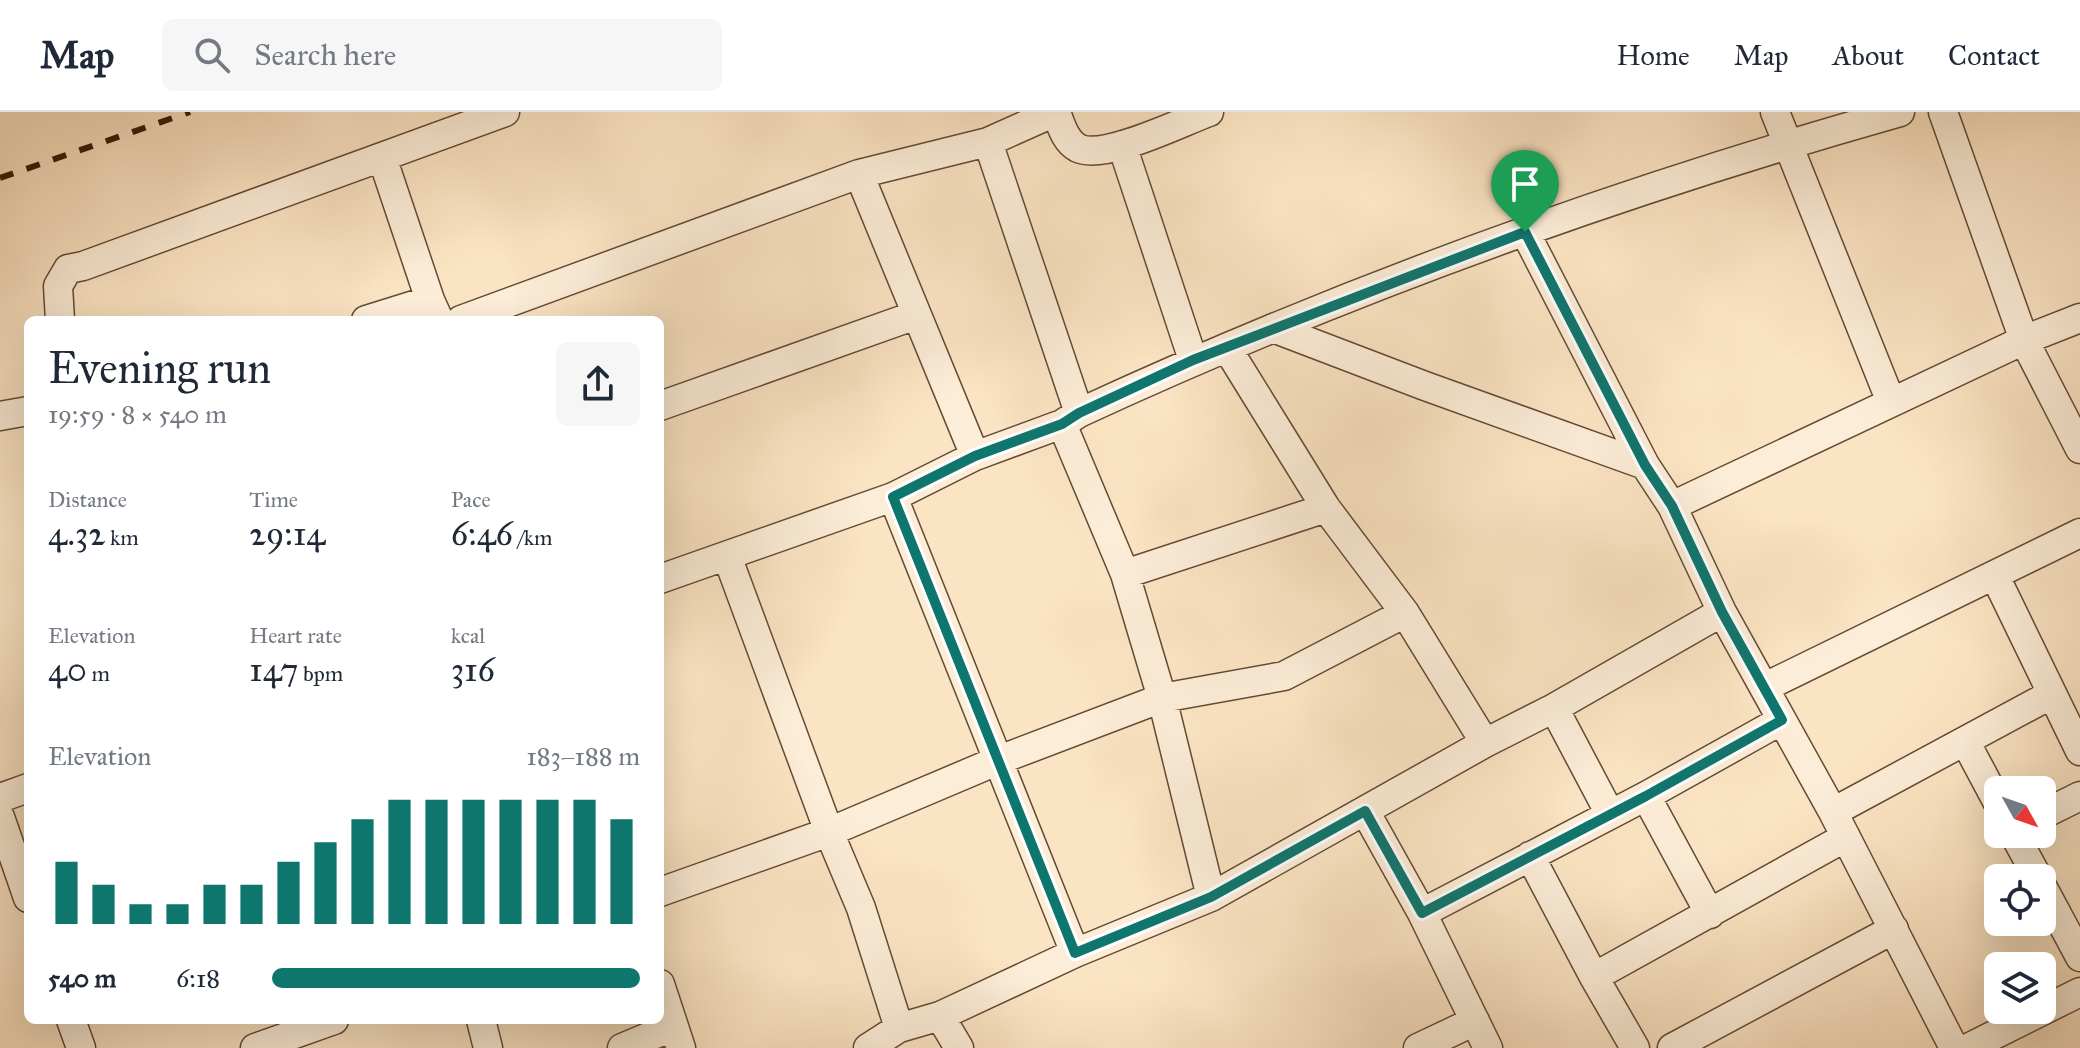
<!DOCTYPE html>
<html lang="en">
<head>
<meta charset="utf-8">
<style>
  body { margin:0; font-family:"IM FELL Great Primer",serif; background:#f6f6f7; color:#1f2937; height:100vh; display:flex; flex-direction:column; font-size:30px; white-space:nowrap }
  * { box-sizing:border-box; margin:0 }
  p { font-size:26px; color:#747a83 }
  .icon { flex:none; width:44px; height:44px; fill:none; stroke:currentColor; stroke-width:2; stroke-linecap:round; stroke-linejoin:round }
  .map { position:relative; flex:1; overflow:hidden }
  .details { position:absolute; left:24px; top:204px; width:640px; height:708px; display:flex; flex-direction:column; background:#fff; border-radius:12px; box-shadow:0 8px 32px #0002 }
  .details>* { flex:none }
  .needle { width:52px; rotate:130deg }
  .tools { position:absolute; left:1984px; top:664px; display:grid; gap:16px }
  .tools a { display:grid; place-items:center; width:72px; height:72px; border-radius:12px; background:#fff; box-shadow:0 8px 32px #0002; font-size:40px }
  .pin { position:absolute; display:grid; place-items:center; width:68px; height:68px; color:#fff; margin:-82px -34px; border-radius:50% 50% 50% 0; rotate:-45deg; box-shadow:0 0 8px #0007 }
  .pin .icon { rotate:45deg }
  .round { display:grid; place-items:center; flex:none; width:84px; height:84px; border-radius:12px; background:#f6f6f7 }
  .summary { display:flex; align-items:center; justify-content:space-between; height:136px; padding:0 24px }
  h1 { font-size:44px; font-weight:600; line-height:60px }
  .metrics { display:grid; grid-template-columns:repeat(3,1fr); gap:12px; height:136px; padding:8px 24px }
  .metrics div { display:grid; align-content:center }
  .metrics b { font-size:34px; font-weight:600 }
  .metrics small { font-size:22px; font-weight:400 }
  .metrics p { font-size:22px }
  .chart { height:224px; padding:16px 24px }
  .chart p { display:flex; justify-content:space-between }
  .chart svg { width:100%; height:144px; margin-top:8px; stroke:#0f766e; stroke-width:6 }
  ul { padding:0 24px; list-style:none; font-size:26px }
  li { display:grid; grid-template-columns:128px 96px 1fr; align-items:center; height:60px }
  li i { height:20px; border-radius:10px; background:#0f766e }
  header { display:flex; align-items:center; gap:48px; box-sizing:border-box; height:112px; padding:0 40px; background:#fff; border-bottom:2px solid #e0e1e3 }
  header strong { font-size:38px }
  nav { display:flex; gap:44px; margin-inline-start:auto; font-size:28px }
  .search { width:560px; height:72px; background:#f6f6f7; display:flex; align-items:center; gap:20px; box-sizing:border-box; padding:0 28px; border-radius:12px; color:#747a83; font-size:30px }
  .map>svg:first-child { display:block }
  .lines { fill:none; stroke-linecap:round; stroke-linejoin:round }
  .street-casing { stroke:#644a34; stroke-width:31 }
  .street { stroke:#fcedd8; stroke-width:28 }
  .rail { stroke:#311704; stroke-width:6; stroke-dasharray:14 14; stroke-linecap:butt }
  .route-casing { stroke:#fff; stroke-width:16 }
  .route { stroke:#0f766e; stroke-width:10 }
</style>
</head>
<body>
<header>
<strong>Map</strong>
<div class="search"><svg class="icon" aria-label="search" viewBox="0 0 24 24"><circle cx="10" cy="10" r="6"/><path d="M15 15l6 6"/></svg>Search here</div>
<nav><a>Home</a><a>Map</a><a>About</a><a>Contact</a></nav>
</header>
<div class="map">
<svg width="2080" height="936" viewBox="0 0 2080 936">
  <rect width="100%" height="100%" fill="#fbe4c3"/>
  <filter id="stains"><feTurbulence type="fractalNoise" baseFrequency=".0025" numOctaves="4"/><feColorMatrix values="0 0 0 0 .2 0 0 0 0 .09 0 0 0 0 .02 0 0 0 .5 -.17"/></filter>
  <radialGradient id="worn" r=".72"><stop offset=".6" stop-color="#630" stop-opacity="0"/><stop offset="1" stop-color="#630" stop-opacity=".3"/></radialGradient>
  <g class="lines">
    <g class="street-casing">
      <path id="street" d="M 1056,0 C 1061,13 1065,29 1078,36 C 1104,49 1181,10 1209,0
        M 1775,0 L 1891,290
        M 1943,0 L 2024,228 L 2080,337
        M 988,30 L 1079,301
        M 1122,33 L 1193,248
        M 382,45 L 430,188 L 439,208
        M 859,62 L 975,344
        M 1525,120 L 1645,353 L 1672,394 L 1722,500 L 1833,700 L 1954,936
        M 60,208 L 58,174 L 68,157 L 83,154 L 505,0
        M 366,208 L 430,188
        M 461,208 L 859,62 L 988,30 L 1055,0
        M 1273,216 L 1425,274 L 1645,353
        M 1227,236 L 1326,396 L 1405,501 L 1485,631
        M 660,294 L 916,203
        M 0,304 L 28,299
        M 1062,312 L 1125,462 L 1162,586 L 1211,785
        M 893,385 L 1075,841
        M 1672,394 L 2024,228 L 2080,206
        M 727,444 L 829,720 L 861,796 L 899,916
        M 1125,462 L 1326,396
        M 1995,464 L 2080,639
        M 660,467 L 893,385 L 975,344 L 1062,312 L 1079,301 C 1343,179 1620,79 1900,0
        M 1765,575 L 2080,421
        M 1554,596 L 1610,702
        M 1965,629 L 1998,691
        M 1646,684 L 1710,802
        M 0,686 L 28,676
        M 1365,699 L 1422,801 L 1488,936
        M 1833,700 L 2052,582
        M 2042,703 L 2080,684
        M 0,705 L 28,786
        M 2014,722 L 2038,766
        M 1530,744 L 1594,865 L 1635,936
        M 2042,774 L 2080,845
        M 660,780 L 829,720 L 999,648 L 1162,586 L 1284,564 L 1405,501
        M 1422,801 L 1646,684 L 1782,608
        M 1594,865 L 1846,725
        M 660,872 L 681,936
        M 940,904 L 959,936
        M 71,908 L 81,936
        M 481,908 L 488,936
        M 255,936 L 334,908
        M 622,936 L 672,915
        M 868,936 L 899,916 L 940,904 L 1075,841 L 1211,785 L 1485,631 L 1554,596 L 1722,500
        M 1418,936 L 1475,909
        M 1672,936 L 1894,817
        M 1968,936 L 2080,880"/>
    </g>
    <use href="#street" class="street"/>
    <path class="rail" d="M 0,66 L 190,0"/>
  </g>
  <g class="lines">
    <g class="route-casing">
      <path id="route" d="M 1525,120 L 1645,353 L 1672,394 L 1722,500 L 1782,608 L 1646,684 L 1422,801 L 1365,699 L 1211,785 L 1075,841 L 893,385 L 975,344 L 1062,312 L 1079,301 L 1193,248 Z"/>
    </g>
    <use href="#route" class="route"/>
  </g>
  <rect width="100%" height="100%" filter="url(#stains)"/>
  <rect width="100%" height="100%" fill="url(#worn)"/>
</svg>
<div class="tools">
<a><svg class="needle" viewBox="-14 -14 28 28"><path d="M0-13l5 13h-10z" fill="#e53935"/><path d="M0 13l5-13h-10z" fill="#747a83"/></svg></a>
<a><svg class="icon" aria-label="locate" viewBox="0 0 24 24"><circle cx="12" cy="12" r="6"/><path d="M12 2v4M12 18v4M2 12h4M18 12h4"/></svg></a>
<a><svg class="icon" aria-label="layers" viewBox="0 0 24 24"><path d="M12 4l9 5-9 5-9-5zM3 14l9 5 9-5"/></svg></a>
</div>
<div class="pin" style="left:1525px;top:120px;background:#1e9e55"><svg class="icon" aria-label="arrive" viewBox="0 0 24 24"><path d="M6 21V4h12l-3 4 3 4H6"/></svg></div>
<section class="details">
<div class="summary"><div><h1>Evening run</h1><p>19:59 · 8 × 540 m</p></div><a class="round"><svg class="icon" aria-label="share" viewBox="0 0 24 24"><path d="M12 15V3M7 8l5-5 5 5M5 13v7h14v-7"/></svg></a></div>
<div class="metrics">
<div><p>Distance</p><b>4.32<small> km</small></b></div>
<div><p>Time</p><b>29:14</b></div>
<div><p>Pace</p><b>6:46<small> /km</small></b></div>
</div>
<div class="metrics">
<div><p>Elevation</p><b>40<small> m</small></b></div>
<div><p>Heart rate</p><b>147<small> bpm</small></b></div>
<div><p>kcal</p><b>316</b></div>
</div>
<div class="chart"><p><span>Elevation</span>183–188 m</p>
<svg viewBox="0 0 160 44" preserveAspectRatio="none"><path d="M5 44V25M15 44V32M25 44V38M35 44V38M45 44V32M55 44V32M65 44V25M75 44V19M85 44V12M95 44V6M105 44V6M115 44V6M125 44V6M135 44V6M145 44V6M155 44V12"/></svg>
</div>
<ul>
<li><b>540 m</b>6:18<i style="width:100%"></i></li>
</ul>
</section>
</div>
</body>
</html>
